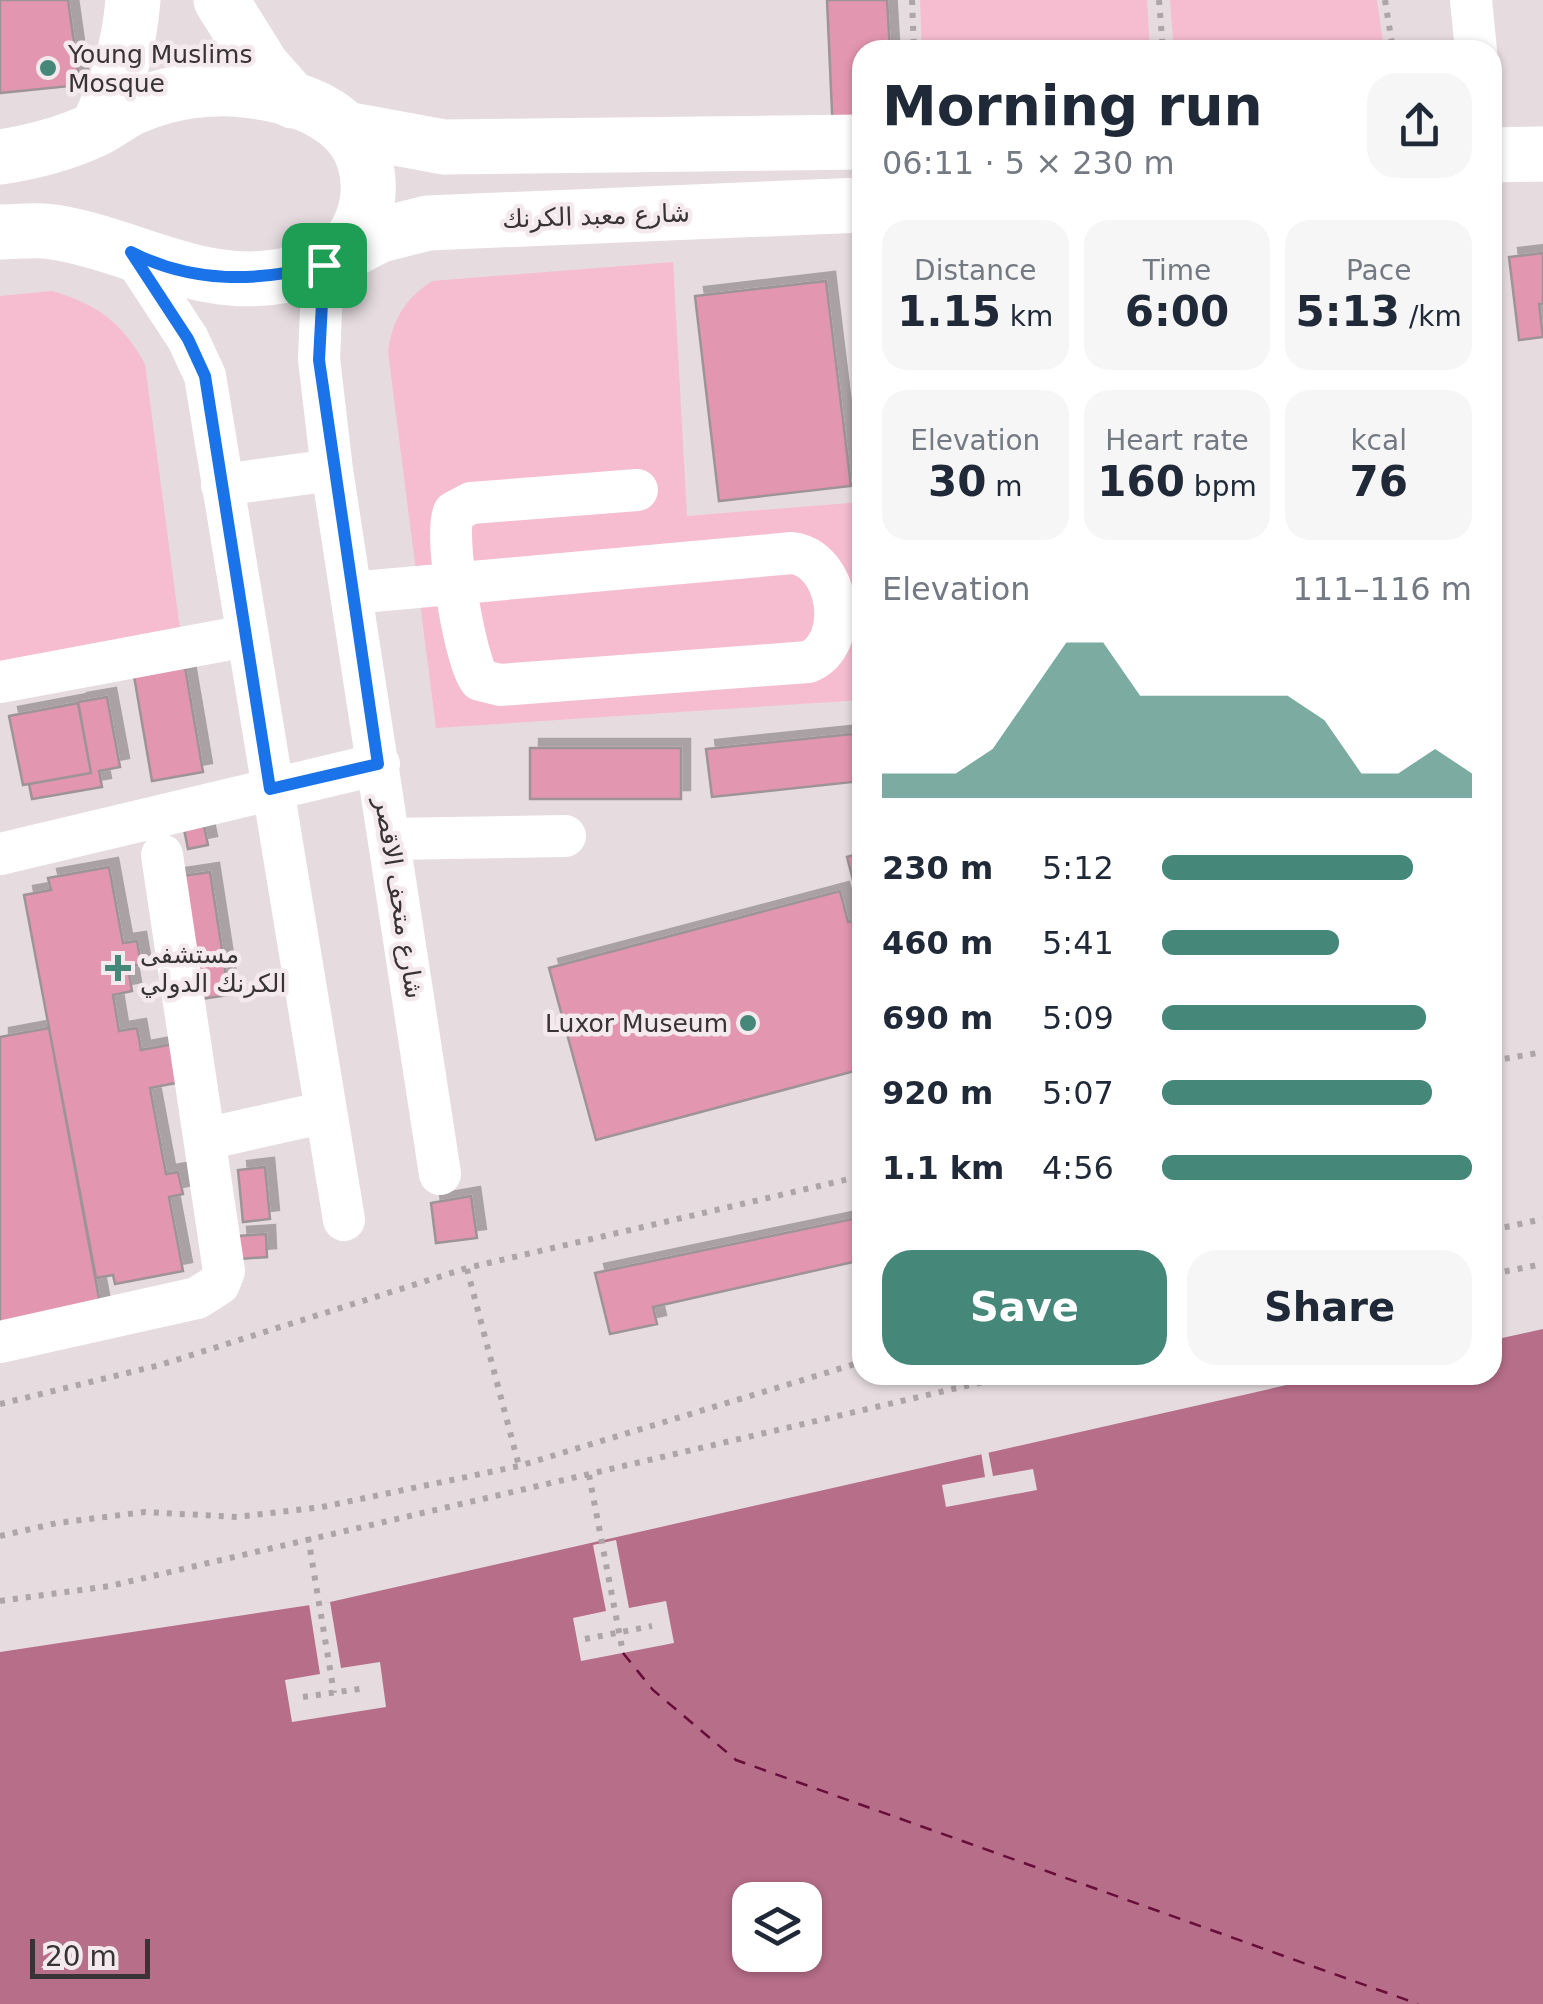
<!DOCTYPE html>
<html lang="en">
<head>
<meta charset="utf-8">
<style>
  body { margin:0; font-family:"DejaVu Sans",Cairo,sans-serif; background:#f6f6f7; color:#1f2937; height:100vh; display:flex; flex-direction:column; font-size:38px; white-space:nowrap }
  * { box-sizing:border-box; margin:0 }
  p { font-size:32px; color:#747a83 }
  .icon { flex:none; width:55px; height:55px; fill:none; stroke:currentColor; stroke-width:2; stroke-linecap:round; stroke-linejoin:round }
  .map { position:relative; flex:1; overflow:hidden }
  .drawer { position:absolute; left:852px; top:40px; width:650px; height:1345px; display:flex; flex-direction:column; background:#fff; border-radius:30px; box-shadow:0 2px 8px #0004 }
  .drawer>* { flex:none }
  .controls { position:absolute; left:732px; top:1882px; display:grid; gap:20px }
  .controls a { display:grid; place-items:center; width:90px; height:90px; border-radius:20px; background:#fff; box-shadow:0 2px 8px #0004; font-size:50px }
  .scale { position:absolute; left:30px; bottom:25px; width:120px; box-sizing:border-box; padding-left:10px; border:5px solid #383435; border-top:0; font-size:28px; line-height:35px; white-space:nowrap; color:#383435; -webkit-text-stroke:8px #f4e9ec; paint-order:stroke }
  .pin { position:absolute; display:grid; place-items:center; width:85px; height:85px; color:#fff; margin:-42px; border-radius:20px; box-shadow:0 5px 15px #0006 }
  .round { display:grid; place-items:center; flex:none; width:105px; height:105px; border-radius:30px; background:#f6f6f7 }
  .summary { display:flex; align-items:center; justify-content:space-between; height:170px; padding:0 30px }
  h1 { font-size:55px; font-weight:800; line-height:75px }
  .figures { display:grid; grid-template-columns:repeat(3,1fr); gap:15px; height:170px; padding:10px 30px }
  .figures div { display:grid; align-content:center; border-radius:25px; background:#f6f6f7; text-align:center }
  .figures b { font-size:42px; font-weight:800 }
  .figures small { font-size:28px; font-weight:400 }
  .figures p { font-size:28px }
  .chart { height:280px; padding:20px 30px }
  .chart p { display:flex; justify-content:space-between }
  .chart svg { width:100%; height:180px; margin-top:10px; fill:#45887a; opacity:.7 }
  .action { display:flex; gap:20px; margin-top:auto; padding:20px 30px }
  .action a { flex:1; height:115px; border-radius:30px; background:#45887a; color:#fff; font-size:40px; font-weight:800; line-height:115px; text-align:center }
  .action a+a { background:#f6f6f7; color:#1f2937 }
  ul { padding:0 30px; list-style:none; font-size:32px }
  li { display:grid; grid-template-columns:160px 120px 1fr; align-items:center; height:75px }
  li i { height:25px; border-radius:12px; background:#45887a }
  .map>svg:first-child { display:block }
  .green { fill:#f5bdcf }
  .water { fill:#b76e88; fill-rule:evenodd }
  .pier { fill:#e6dcdf }
  .lines { fill:none; stroke-linecap:round; stroke-linejoin:round }
  .ferry { stroke:#670d39; stroke-width:2.5; stroke-dasharray:12 10; stroke-linecap:butt }
  .building { fill:#e296af; stroke:#9e9497; stroke-width:2.5; filter:url(#shadow) }
  .path { stroke:#ada5a7; stroke-width:6; stroke-dasharray:5 8; stroke-linecap:butt }
  .minor { stroke:#fff; stroke-width:42 }
  .major { stroke:#fff; stroke-width:55 }
  .route-casing { stroke:#fff; stroke-width:20 }
  .route { stroke:#1a73e8; stroke-width:12 }
  .poi-dot { fill:#45887a; stroke:#f4e9ec; stroke-width:4 }
  .labels { text-anchor:middle; dominant-baseline:central; stroke-width:9; stroke-linejoin:round; paint-order:stroke }
  .poi-label { font-size:25px; fill:#383435; stroke:#f4e9ec; text-anchor:start }
  .street-label { font-size:25px; fill:#383435; stroke:#f4e9ec }
</style>
</head>
<body>
<div class="map">
<svg width="1543" height="2004" viewBox="0 0 1543 2004">
  <defs>
    <filter id="shadow"><feDropShadow dx="9" dy="-9" stdDeviation="0" flood-color="#0004"/></filter>
  </defs>
  <rect width="100%" height="100%" fill="#e6dcdf"/>
  <path class="green" d="M 920,0 L 1147,0 L 1150,50 L 922,50 Z
    M 1170,0 L 1377,0 L 1384,50 L 1174,50 Z
    M 673,262 L 687,516 L 862,502 L 862,700 L 436,728 L 388,352 C 392,320 405,299 432,281 Z
    M 52,291 C 97,304 123,323 145,364 L 185,667 L 0,703 L 0,296 Z"/>
  <path class="water" d="M 1543,1329 L 1543,2004 L 0,2004 L 0,1652 L 330,1602 L 1331,1375 L 1492,1375 L 1493,1340 ZM 750,1900 L 805,1900 L 805,1955 L 750,1955 Z"/>
  <path class="pier" d="M 988,1450 L 993,1476 L 1033,1469 L 1037,1490 L 946,1507 L 942,1485 L 985,1477 L 981,1452 Z
    M 616,1540 L 629,1608 L 666,1601 L 674,1643 L 581,1661 L 573,1618 L 606,1611 L 593,1545 Z
    M 330,1602 L 341,1668 L 380,1662 L 386,1707 L 292,1722 L 285,1680 L 320,1674 L 309,1604 Z"/>
  <g class="lines">
    <path class="ferry" d="M 623,1653 L 653,1690 L 736,1760 L 1418,2004"/>
  </g>
  <path class="building" d="M 0,0 L 68,0 L 80,85 L 0,93 Z
    M 827,0 L 887,0 L 890,50 L 862,50 L 862,134 L 833,134 Z
    M 1543,253 L 1543,304 L 1539,304 L 1543,337 L 1519,340 L 1509,257 Z
    M 826,281 L 851,486 L 719,501 L 695,296 Z
    M 185,667 L 203,772 L 152,781 L 134,676 Z
    M 107,697 L 120,767 L 99,771 L 102,787 L 32,799 L 29,784 L 91,773 L 78,702 Z
    M 78,703 L 91,773 L 23,785 L 9,716 Z
    M 862,733 L 862,781 L 712,797 L 706,749 Z
    M 530,748 L 681,748 L 681,799 L 530,799 Z
    M 204,826 L 208,845 L 188,849 L 184,829 Z
    M 862,853 L 862,915 L 847,857 Z
    M 109,867 L 123,943 L 137,941 L 141,964 L 128,967 L 132,991 L 113,995 L 119,1031 L 137,1028 L 141,1050 L 173,1044 L 181,1082 L 150,1088 L 166,1174 L 178,1172 L 183,1194 L 169,1197 L 183,1271 L 115,1284 L 113,1275 L 96,1278 L 24,895 L 51,890 L 48,878 Z
    M 210,872 L 229,995 L 194,1000 L 176,877 Z
    M 840,891 L 848,922 L 862,919 L 862,1069 L 596,1140 L 549,968 Z
    M 49,1028 L 101,1309 L 0,1329 L 0,1037 Z
    M 265,1167 L 270,1219 L 243,1222 L 238,1170 Z
    M 471,1196 L 477,1238 L 436,1243 L 431,1203 Z
    M 862,1217 L 862,1260 L 653,1307 L 657,1324 L 610,1334 L 595,1273 Z
    M 266,1234 L 267,1257 L 240,1259 L 238,1236 Z"/>
  <g class="lines">
    <path class="path" d="M 912,0 L 914,50
      M 1159,0 L 1163,50
      M 1385,0 L 1393,50
      M 1492,1061 L 1543,1052
      M 1492,1230 L 1543,1219
      M 467,1269 L 519,1466
      M 1492,1274 L 1543,1264
      M 0,1404 L 160,1365 L 467,1268 L 862,1176
      M 589,1475 L 623,1653
      M 0,1536 L 57,1523 L 145,1512 L 237,1517 L 322,1507 L 519,1466 L 862,1362
      M 308,1537 L 334,1693
      M 0,1601 L 110,1586 L 1013,1375
      M 585,1639 L 652,1626
      M 303,1697 L 366,1688"/>
    <path class="minor" d="M 1471,0 L 1476,50
      M 131,252 L 188,339 L 205,376 L 344,1220
      M 323,265 L 319,359 L 332,470 L 440,1174
      M 222,485 L 332,470
      M 351,593 L 792,553 C 840,559 852,644 808,662 L 500,685 L 480,680 C 465,662 443,531 454,512 L 471,503 L 637,490
      M 0,682 L 246,636
      M 390,839 L 565,836
      M 0,854 L 379,764
      M 205,1139 L 326,1112
      M 0,1342 L 197,1298 L 219,1284 L 224,1271 L 162,855"/>
    <path class="major" d="M 221,0 L 262,66 L 293,101
      M 97,129 C 117,86 129,48 133,0
      M 346,129 L 444,147 L 862,142
      M 1492,155 L 1543,154
      M 0,157 C 33,152 64,144 94,130 C 108,124 120,113 134,107 C 170,91 213,85 253,91 C 283,95 320,105 343,127 C 382,163 374,230 332,260 C 319,269 298,273 282,276 C 199,291 132,244 53,232 C 36,229 17,232 0,232
      M 336,258 L 380,235 L 428,223 L 862,205"/>
  </g>
  <g class="lines">
    <g class="route-casing">
      <path id="route" d="M 131,252 C 193,284 257,282 324,265 L 319,360 L 378,764 L 270,789 L 205,376 L 188,339 Z"/>
    </g>
    <use href="#route" class="route"/>
  </g>
  <g class="poi-dot">
    <circle cx="48" cy="68" r="10"/>
    <path d="M113 953h10v10h10v10h-10v10h-10v-10h-10v-10h10z"/>
    <circle cx="748" cy="1023" r="10"/>
  </g>
  <g class="labels">
    <g class="poi-label">
      <text x="68" y="54">Young Muslims<tspan x="68" dy="29">Mosque</tspan></text>
      <text x="140" y="954">مستشفى<tspan x="140" dy="29">الكرنك الدولي</tspan></text>
      <text x="728" y="1023" text-anchor="end">Luxor Museum</text>
    </g>
    <g class="street-label">
      <text transform="translate(596 216) rotate(-2)">شارع معبد الكرنك</text>
      <text transform="translate(399 898) rotate(81)">شارع متحف الاقصر</text>
    </g>
  </g>
</svg>
<div class="controls">
<a><svg class="icon" aria-label="layers" viewBox="0 0 24 24"><path d="M12 4l9 5-9 5-9-5zM3 14l9 5 9-5"/></svg></a>
</div>
<div class="scale">20 m</div>
<div class="pin" style="left:324px;top:265px;background:#1e9e55"><svg class="icon" aria-label="arrive" viewBox="0 0 24 24"><path d="M6 21V4h12l-3 4 3 4H6"/></svg></div>
<section class="drawer">
<div class="summary"><div><h1>Morning run</h1><p>06:11 · 5 × 230 m</p></div><a class="round"><svg class="icon" aria-label="share" viewBox="0 0 24 24"><path d="M12 15V3M7 8l5-5 5 5M5 13v7h14v-7"/></svg></a></div>
<div class="figures">
<div><p>Distance</p><b>1.15<small> km</small></b></div>
<div><p>Time</p><b>6:00</b></div>
<div><p>Pace</p><b>5:13<small> /km</small></b></div>
</div>
<div class="figures">
<div><p>Elevation</p><b>30<small> m</small></b></div>
<div><p>Heart rate</p><b>160<small> bpm</small></b></div>
<div><p>kcal</p><b>76</b></div>
</div>
<div class="chart"><p><span>Elevation</span>111–116 m</p>
<svg viewBox="0 0 160 44" preserveAspectRatio="none"><path d="M0 44V38L10 38L20 38L30 32L40 19L50 6L60 6L70 19L80 19L90 19L100 19L110 19L120 25L130 38L140 38L150 32L160 38V44z"/></svg>
</div>
<ul>
<li><b>230 m</b>5:12<i style="width:81%"></i></li>
<li><b>460 m</b>5:41<i style="width:57%"></i></li>
<li><b>690 m</b>5:09<i style="width:85%"></i></li>
<li><b>920 m</b>5:07<i style="width:87%"></i></li>
<li><b>1.1 km</b>4:56<i style="width:100%"></i></li>
</ul>
<div class="action"><a>Save</a><a>Share</a></div>
</section>
</div>
</body>
</html>
